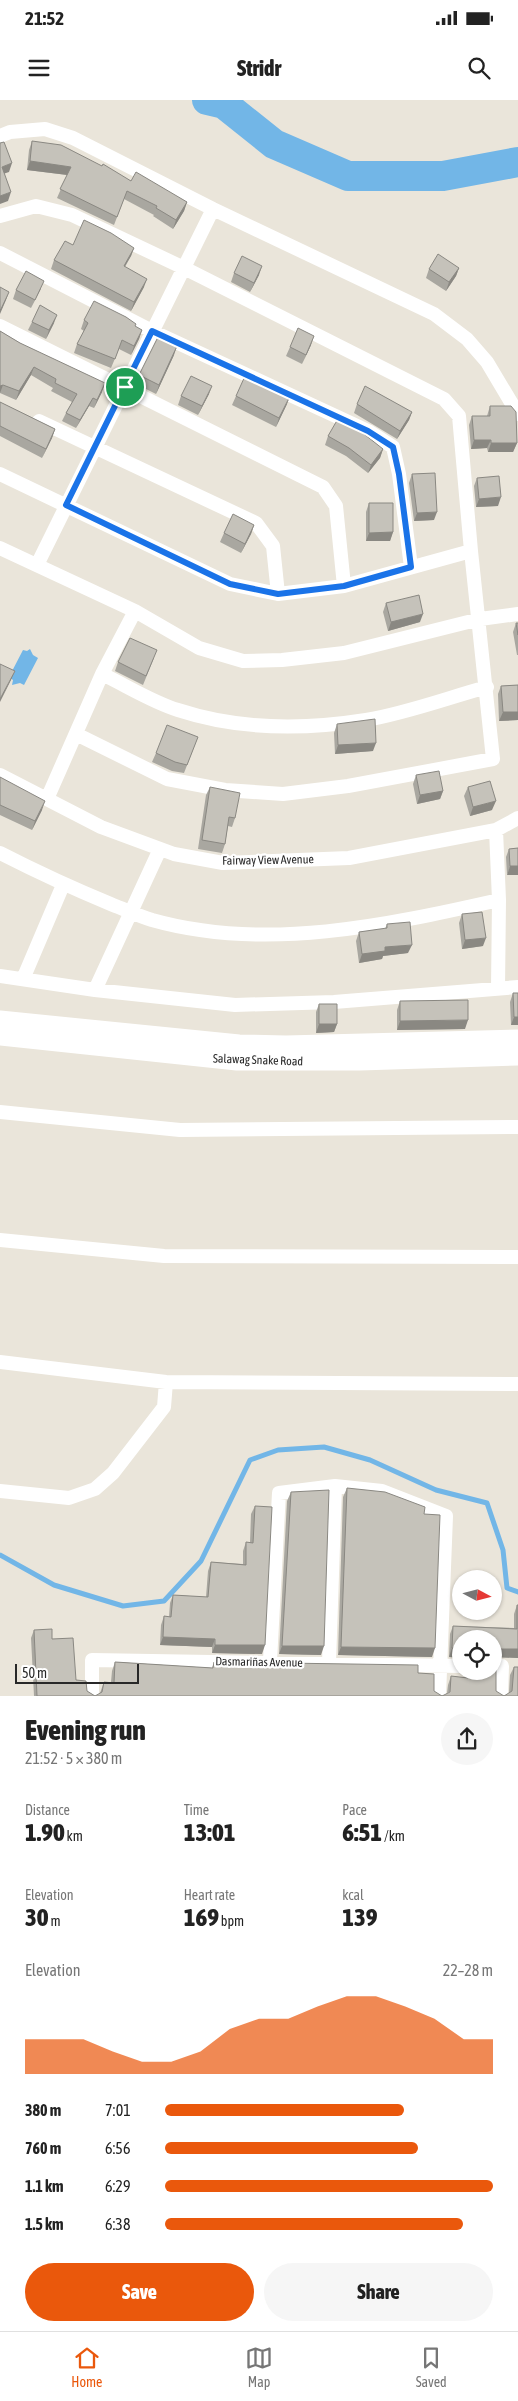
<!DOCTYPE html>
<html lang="en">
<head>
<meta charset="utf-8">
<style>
  body { margin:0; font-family:"Asap Condensed",sans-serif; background:#f6f6f6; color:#222; height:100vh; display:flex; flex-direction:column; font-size:19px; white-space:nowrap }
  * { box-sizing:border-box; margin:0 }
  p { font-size:16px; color:#767676 }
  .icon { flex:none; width:28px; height:28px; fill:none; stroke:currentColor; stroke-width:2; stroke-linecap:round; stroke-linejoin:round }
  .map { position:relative; height:1596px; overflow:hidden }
  .details { display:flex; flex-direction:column; background:#fff; flex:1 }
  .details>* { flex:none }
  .needle { width:32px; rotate:97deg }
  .buttons { position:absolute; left:452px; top:1470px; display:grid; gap:10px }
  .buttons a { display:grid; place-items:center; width:50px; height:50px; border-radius:50%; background:#fff; box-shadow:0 1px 4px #0004; font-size:25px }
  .scale { position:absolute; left:15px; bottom:12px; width:124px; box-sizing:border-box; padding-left:5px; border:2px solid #282828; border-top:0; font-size:14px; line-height:18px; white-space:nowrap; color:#282828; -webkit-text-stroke:4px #fff; paint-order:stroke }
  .pin { position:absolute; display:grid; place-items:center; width:42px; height:42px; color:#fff; margin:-21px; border:2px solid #fff; border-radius:50%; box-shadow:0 1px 5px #0007 }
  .round { display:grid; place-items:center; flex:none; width:52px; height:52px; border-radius:26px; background:#f6f6f6 }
  .headline { display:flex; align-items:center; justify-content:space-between; height:85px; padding:0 25px }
  h1 { font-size:28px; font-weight:800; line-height:38px }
  .figures { display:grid; grid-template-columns:repeat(3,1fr); gap:8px; height:85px; padding:5px 25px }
  .figures div { display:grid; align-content:center }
  .figures b { font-size:25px; font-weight:800 }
  .figures small { font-size:14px; font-weight:400 }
  .figures p { font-size:14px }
  .chart { height:140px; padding:10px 25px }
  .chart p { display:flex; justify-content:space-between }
  .chart svg { width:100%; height:90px; margin-top:5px; fill:#ea580c; opacity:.7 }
  .primary-button { display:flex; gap:10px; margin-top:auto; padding:10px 25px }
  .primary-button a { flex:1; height:58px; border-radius:30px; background:#ea580c; color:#fff; font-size:20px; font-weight:800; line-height:58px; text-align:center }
  .primary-button a+a { background:#f6f6f6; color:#222 }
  ul { padding:0 25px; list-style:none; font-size:16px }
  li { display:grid; grid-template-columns:80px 60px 1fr; align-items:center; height:38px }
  li i { height:12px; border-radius:6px; background:#ea580c }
  .status { display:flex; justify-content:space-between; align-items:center; height:35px; padding:0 25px; background:#fff; direction:ltr }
  .status svg { height:14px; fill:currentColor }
  header { display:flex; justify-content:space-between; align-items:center; height:65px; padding:0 25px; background:#fff; font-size:22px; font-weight:800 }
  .tab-bar { display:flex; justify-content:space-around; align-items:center; height:70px; border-top:1px solid #e0e0e0; background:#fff; font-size:14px; color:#767676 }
  .tab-bar a { display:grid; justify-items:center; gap:2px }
  .tab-bar .current { color:#ea580c }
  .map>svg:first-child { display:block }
  .water { fill:#72b6e7 }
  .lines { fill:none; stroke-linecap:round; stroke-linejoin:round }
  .stream { stroke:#72b6e7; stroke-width:5 }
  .river { stroke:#72b6e7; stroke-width:30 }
  .minor { stroke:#fff; stroke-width:14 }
  .secondary { stroke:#fff; stroke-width:19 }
  .wall { fill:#a9a7a0 }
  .shaded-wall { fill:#8a8882 }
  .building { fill:#c5c2ba; stroke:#8a8882 }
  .route-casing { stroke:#fff; stroke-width:10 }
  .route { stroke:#1a73e8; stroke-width:6 }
  .labels { text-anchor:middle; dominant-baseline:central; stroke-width:4.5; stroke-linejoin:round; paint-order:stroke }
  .street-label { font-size:12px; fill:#282828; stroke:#fff }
</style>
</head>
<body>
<div class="status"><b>21:52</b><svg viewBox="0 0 49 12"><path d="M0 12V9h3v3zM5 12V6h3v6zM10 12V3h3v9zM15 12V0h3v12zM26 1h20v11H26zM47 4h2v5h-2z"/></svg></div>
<header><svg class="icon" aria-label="menu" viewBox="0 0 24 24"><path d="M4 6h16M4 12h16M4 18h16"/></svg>Stridr<svg class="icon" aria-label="search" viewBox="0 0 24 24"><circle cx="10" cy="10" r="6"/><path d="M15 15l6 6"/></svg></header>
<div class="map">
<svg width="518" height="1596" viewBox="0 0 518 1596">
  <rect width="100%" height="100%" fill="#eae5da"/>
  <path class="water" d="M 30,549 L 33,555 L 38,558 L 24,585 L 20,583 L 12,585 L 13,580 L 9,577 L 23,550 L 27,551 Z"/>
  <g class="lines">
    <path class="stream" d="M 0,1455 L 54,1485 L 123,1506 L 164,1501 L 201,1461 L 250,1360 L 278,1350 L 324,1347 L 370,1360 L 436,1390 L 487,1403 L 503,1450 L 507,1488 L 518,1492"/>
    <path class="river" d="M 207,0 L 224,4 L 274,44 L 348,76 L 443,76 L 518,62"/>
    <path class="minor" d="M 0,36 L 10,32 L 45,29 L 73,38 L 213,109 L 434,214 L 467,239 L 487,262 L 518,314
      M 0,116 L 36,106 L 72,115 L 184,168 L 444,299 L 459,316 L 471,451 L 493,659 L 348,686 L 283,694 L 225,690 L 167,679 L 76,634
      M 0,153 L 152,231 L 368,331 L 393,347 L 399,374 L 411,467
      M 0,226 L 323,387 L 336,406 L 344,486
      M 39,321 L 256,423 L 273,446 L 278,494
      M 0,374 L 230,484 L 278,494 L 344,486 L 471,451
      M 0,448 L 135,511 L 199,548 L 243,561 L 282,560 L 344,553 L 480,519 L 518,514
      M 37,465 L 213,109
      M 102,574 C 127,586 152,602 178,610 C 239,630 303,630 366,620 C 407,613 447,598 487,587
      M 0,675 L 101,727 L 174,754 L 223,763 L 349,758 L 496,730 L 518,718
      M 47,699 L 102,574 L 135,511
      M 496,730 L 499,800 L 498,888
      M 0,753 C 37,772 74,789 113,805 C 126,810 139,816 152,820 C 265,852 388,825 499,800
      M 0,876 L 95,890 L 235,905 L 334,902 L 518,887
      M 23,879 L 63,785
      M 95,890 L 160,749
      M 0,1012 L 180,1030 L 518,1027
      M 0,1140 L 164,1156 L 518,1157
      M 0,1262 L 166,1282 L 518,1284
      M 0,1391 L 69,1398 L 95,1389 L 113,1373 L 164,1307 L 166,1282
      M 270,1561 L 279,1393 L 335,1386 L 382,1391 L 446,1416 L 439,1596
      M 329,1563 L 335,1386
      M 92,1596 L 92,1560 L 461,1566
      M 501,1596 L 502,1566"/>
    <path class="secondary" d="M 0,920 L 239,944 L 286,945 L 518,939
      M 0,936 L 237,961 L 360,961 L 518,956"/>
  </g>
  <path class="wall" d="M 32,41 L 131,81 L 187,102 L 184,111 L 173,129 L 153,116 L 154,115 L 124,99 L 114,125 L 57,98 L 67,75 L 27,70 L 29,50 Z
    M 134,148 L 131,156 L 125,167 L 144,187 L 131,211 L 51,169 L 54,160 Z
    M 459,168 L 456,176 L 446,191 L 426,178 L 429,169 Z
    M 234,173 L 259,175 L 250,192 L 231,182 Z
    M 41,189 L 31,208 L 13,199 L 16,190 Z
    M 84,220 L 135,227 L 142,230 L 139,239 L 131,255 L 119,249 L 111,268 L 74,253 L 77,244 L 84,231 L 81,229 Z
    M 32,222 L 54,223 L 46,239 L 28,230 Z
    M 0,231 L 102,292 L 94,308 L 89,306 L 76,328 L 62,321 L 66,313 L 72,302 L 51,291 L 53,288 L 31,275 L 16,300 L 0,293 Z
    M 311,245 L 302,264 L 286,256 L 290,247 Z
    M 174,255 L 156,294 L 136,284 L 139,275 Z
    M 209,294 L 198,315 L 178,305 L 181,296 Z
    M 236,296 L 287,304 L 276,327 L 232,305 Z
    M 0,302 L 55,329 L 52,338 L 42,358 L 0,336 Z
    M 357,304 L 412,312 L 409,320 L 397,339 L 354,313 Z
    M 490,306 L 517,343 L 513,352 L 488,352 L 487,348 L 471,349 L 469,325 L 472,316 L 487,316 Z
    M 328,336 L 383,349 L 380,358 L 368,373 L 346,356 L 325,345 Z
    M 412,374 L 434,420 L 414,421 L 409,383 Z
    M 477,378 L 498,406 L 476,407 L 474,386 Z
    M 369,403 L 393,432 L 390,441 L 366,441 L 366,412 Z
    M 254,425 L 251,434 L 241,453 L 220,442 L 224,433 Z
    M 386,503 L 420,522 L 388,531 L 383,512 Z
    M 516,523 L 518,523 L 518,555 L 517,555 L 513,532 Z
    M 154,558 L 143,585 L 115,571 L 118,562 Z
    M 518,585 L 518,620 L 499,621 L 498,594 L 501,586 Z
    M 337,624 L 373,651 L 335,654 L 334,633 Z
    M 198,637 L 184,673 L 172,671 L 152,662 L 156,653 Z
    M 416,675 L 443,691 L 440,699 L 417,704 L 413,684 Z
    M 0,677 L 42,710 L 32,730 L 0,715 Z
    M 210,687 L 235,718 L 232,727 L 228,726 L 225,744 L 222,753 L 198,749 L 206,695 Z
    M 468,687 L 492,710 L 470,716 L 464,696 Z
    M 518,748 L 507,775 L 506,757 L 509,749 Z
    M 462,814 L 483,846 L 462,849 L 459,823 Z
    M 387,824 L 408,853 L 383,856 L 382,859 L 359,863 L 356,841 L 359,832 L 385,829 Z
    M 513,893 L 518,893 L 518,925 L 511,925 L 510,902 Z
    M 400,901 L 465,929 L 397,930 L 397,910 Z
    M 319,904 L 337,924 L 334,932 L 316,933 L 316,912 Z
    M 347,1388 L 424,1414 L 432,1557 L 338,1555 L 343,1397 Z
    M 291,1392 L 321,1555 L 279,1554 L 287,1401 Z
    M 255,1406 L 262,1554 L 212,1553 L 212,1547 L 160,1545 L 161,1525 L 164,1516 L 169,1517 L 170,1503 L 173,1495 L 206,1497 L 208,1471 L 211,1462 L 243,1464 L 243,1451 L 246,1442 L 250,1443 L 251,1414 Z
    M 517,1505 L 518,1558 L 494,1557 L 494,1539 L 449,1557 L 450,1534 L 453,1526 L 514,1528 L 514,1514 Z
    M 34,1530 L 52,1539 L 76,1580 L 87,1591 L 95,1596 L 34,1596 L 31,1538 Z
    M 115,1562 L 212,1568 L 214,1562 L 418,1573 L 434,1591 L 100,1593 L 104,1582 L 111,1582 L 112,1571 Z
    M 514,1567 L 518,1596 L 509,1593 L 510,1575 Z
    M 467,1571 L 494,1571 L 447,1593 L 448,1585 L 451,1576 L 466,1578 Z"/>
  <path class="shaded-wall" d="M 30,61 L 71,67 L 68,75 L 27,70 Z
    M 12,63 L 9,72 L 0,75 L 2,67 Z
    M 11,92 L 8,101 L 0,104 L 0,96 Z
    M 187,102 L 184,111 L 173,129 L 176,120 Z
    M 134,148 L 131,156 L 120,174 L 124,166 Z
    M 262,166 L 259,175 L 250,192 L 254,183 Z
    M 459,168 L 456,176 L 446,191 L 449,182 Z
    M 147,179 L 144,187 L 131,211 L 134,202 Z
    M 9,192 L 6,200 L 0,214 L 0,210 Z
    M 57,215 L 54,223 L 46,239 L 49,230 Z
    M 142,230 L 139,239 L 131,255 L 134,246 Z
    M 314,236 L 311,245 L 302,264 L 306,255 Z
    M 177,246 L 174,255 L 156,294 L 159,285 Z
    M 34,267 L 31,275 L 16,300 L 19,291 Z
    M 105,283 L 102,292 L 94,308 L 97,300 Z
    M 3,285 L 0,293 L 0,286 Z
    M 212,286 L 209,294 L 198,315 L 202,306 Z
    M 290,296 L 287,304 L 276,327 L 279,318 Z
    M 93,298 L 89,306 L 76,328 L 80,320 Z
    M 412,312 L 409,320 L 397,339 L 400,331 Z
    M 55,329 L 52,338 L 42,358 L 46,349 Z
    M 474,340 L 491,340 L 487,348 L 471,349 Z
    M 491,343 L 517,343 L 513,352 L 488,352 Z
    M 383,349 L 380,358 L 368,373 L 371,365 Z
    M 501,397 L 498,406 L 476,407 L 479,399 Z
    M 437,412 L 434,420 L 414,421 L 417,413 Z
    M 254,425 L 251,434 L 241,453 L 245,444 Z
    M 393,432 L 390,441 L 366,441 L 369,433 Z
    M 423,514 L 420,522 L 388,531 L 391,522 Z
    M 15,571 L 11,580 L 0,602 L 0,599 Z
    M 503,612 L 518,612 L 518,620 L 499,621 Z
    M 376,643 L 373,651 L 335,654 L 338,645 Z
    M 443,691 L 440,699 L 417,704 L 420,695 Z
    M 45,701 L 42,710 L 32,730 L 35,721 Z
    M 496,701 L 492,710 L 470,716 L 473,707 Z
    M 510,766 L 518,766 L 518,775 L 507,775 Z
    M 486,838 L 483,846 L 462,849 L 465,840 Z
    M 412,845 L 408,853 L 383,856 L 382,859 L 359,863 L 362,854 L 385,847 Z
    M 514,917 L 518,917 L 518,925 L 511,925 Z
    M 468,920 L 465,929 L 397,930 L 400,921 Z
    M 319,924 L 337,924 L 334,932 L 316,933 Z
    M 163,1537 L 215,1539 L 212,1547 L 160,1545 Z
    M 215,1545 L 265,1545 L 262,1554 L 212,1553 Z
    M 282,1546 L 324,1546 L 321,1555 L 279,1554 Z
    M 341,1547 L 435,1548 L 432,1557 L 338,1555 Z
    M 452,1548 L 461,1549 L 461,1558 L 449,1557 Z
    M 497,1549 L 518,1549 L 518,1558 L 494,1557 L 494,1550 Z"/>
  <path class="building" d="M 32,41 L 61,45 L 102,66 L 103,64 L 131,81 L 136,72 L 187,102 L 176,120 L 156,108 L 157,106 L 127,91 L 117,117 L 60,89 L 71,67 L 30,61 Z
    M 4,42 L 12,63 L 2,67 L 11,92 L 0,96 L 0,43 Z
    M 84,120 L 111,133 L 134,148 L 124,166 L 147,179 L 134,202 L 54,160 L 65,141 L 73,145 Z
    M 438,154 L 459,168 L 449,182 L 429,169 Z
    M 242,156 L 262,166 L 254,183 L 234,173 Z
    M 26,171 L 44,181 L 35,200 L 16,190 Z
    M 0,187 L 9,192 L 1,209 L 0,210 Z
    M 94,201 L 126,217 L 136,224 L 135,226 L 142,230 L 134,246 L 122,240 L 115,259 L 77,244 L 88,223 L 84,220 Z
    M 40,205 L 57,215 L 49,230 L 32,222 Z
    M 298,228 L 314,236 L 306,255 L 290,247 Z
    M 0,231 L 20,243 L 105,283 L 97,300 L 93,298 L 80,320 L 66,313 L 77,294 L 55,283 L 56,279 L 34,267 L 19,291 L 3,285 L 0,286 Z
    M 158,237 L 177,246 L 159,285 L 139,275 Z
    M 191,276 L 212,286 L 202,306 L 181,296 Z
    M 245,276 L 268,287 L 269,285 L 290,296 L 279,318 L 236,296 Z
    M 365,286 L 412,312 L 400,331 L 357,304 Z
    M 0,302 L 55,329 L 46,349 L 0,326 Z
    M 490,306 L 511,306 L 516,312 L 517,343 L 491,343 L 491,340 L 474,340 L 472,316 L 490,316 Z
    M 339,317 L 350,323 L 383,349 L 371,365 L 349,348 L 328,336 Z
    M 435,373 L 437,412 L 417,413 L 412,374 Z
    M 499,376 L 501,397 L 479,399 L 477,378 Z
    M 369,403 L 393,403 L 393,432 L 369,433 Z
    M 233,414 L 254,425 L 245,444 L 224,433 Z
    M 419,495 L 423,514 L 391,522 L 386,503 Z
    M 516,523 L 518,523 L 518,535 Z
    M 130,538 L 157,550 L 146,576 L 118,562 Z
    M 0,564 L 15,571 L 0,599 Z
    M 518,585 L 518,612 L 503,612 L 501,586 Z
    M 375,619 L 376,643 L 338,645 L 337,624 Z
    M 167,625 L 198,637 L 187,665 L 175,662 L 156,653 Z
    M 439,671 L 443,691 L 420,695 L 416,675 Z
    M 0,677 L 45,701 L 35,721 L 0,705 Z
    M 490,681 L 496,701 L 473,707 L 468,687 Z
    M 210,687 L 240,693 L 235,718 L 229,717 L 225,744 L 202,740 Z
    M 518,748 L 518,766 L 510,766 L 509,749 Z
    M 482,812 L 486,838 L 465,840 L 462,814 Z
    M 410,822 L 412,845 L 385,847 L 385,851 L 362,854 L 359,832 L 387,828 L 387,824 Z
    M 513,893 L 518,893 L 518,917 L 514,917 Z
    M 468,900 L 468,920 L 400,921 L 400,901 Z
    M 319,904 L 337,904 L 337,924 L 319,924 Z
    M 347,1388 L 385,1392 L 425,1407 L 424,1414 L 440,1415 L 435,1548 L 341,1547 Z
    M 329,1390 L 324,1546 L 282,1546 L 291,1392 Z
    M 255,1406 L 272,1407 L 265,1545 L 215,1545 L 215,1539 L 163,1537 L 164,1516 L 171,1517 L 173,1495 L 208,1497 L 211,1462 L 246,1465 L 246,1442 L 253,1443 Z
    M 517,1505 L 518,1505 L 518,1549 L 497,1549 L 494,1550 L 494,1539 L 461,1539 L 461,1549 L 452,1548 L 453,1526 L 517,1529 Z
    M 52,1529 L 52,1539 L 73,1538 L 76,1580 L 86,1581 L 87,1591 L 95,1596 L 37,1596 L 34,1530 Z
    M 115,1562 L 213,1568 L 214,1562 L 418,1565 L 418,1573 L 434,1574 L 434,1591 L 442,1596 L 95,1596 L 102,1592 L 104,1582 L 114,1583 Z
    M 494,1565 L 496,1566 L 496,1591 L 504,1596 L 442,1596 L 450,1592 L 451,1576 L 468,1578 L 469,1571 L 494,1571 Z
    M 514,1567 L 518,1567 L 518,1596 L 504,1596 L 512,1591 Z"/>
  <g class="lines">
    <g class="route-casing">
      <path id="route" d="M 152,231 L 368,331 L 393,347 L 399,374 L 411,467 L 344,486 L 278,494 L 230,484 L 66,405 Z"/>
    </g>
    <use href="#route" class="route"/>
  </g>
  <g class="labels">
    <g class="street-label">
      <text transform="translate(268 760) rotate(-1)">Fairway View Avenue</text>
      <text transform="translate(258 960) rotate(2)">Salawag Snake Road</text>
      <text transform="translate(259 1562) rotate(1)">Dasmariñas Avenue</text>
    </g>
  </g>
</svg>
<div class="buttons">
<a><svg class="needle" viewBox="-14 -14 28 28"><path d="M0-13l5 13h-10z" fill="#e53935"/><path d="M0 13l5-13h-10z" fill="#767676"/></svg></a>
<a><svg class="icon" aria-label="locate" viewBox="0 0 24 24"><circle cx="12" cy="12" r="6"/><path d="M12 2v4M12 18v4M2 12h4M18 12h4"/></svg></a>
</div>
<div class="scale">50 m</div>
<div class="pin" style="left:125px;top:287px;background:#1e9e55"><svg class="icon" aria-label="arrive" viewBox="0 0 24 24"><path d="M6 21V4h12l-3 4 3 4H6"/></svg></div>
</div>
<section class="details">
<div class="headline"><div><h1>Evening run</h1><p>21:52 · 5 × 380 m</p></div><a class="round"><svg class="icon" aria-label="share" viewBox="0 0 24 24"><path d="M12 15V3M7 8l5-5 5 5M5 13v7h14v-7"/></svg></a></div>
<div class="figures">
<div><p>Distance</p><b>1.90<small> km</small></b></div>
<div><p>Time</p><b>13:01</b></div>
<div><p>Pace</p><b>6:51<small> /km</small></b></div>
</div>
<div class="figures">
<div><p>Elevation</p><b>30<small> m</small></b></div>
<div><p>Heart rate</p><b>169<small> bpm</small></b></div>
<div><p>kcal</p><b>139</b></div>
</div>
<div class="chart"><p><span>Elevation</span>22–28 m</p>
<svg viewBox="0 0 160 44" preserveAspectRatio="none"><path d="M0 44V27L10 27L20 27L30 33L40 38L50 38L60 33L70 22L80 17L90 17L100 11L110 6L120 6L130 11L140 17L150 27L160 27V44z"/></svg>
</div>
<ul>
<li><b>380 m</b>7:01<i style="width:73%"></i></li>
<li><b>760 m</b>6:56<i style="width:77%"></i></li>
<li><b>1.1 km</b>6:29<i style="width:100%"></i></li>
<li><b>1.5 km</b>6:38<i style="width:91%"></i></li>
</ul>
<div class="primary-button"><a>Save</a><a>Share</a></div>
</section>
<nav class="tab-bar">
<a class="current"><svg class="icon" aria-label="home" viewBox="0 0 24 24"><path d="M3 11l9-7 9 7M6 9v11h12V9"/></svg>Home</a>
<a><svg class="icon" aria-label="map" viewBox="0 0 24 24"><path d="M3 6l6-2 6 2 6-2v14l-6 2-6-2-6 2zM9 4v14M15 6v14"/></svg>Map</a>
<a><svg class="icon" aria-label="saved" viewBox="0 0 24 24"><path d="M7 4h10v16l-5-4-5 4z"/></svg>Saved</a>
</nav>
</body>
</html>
